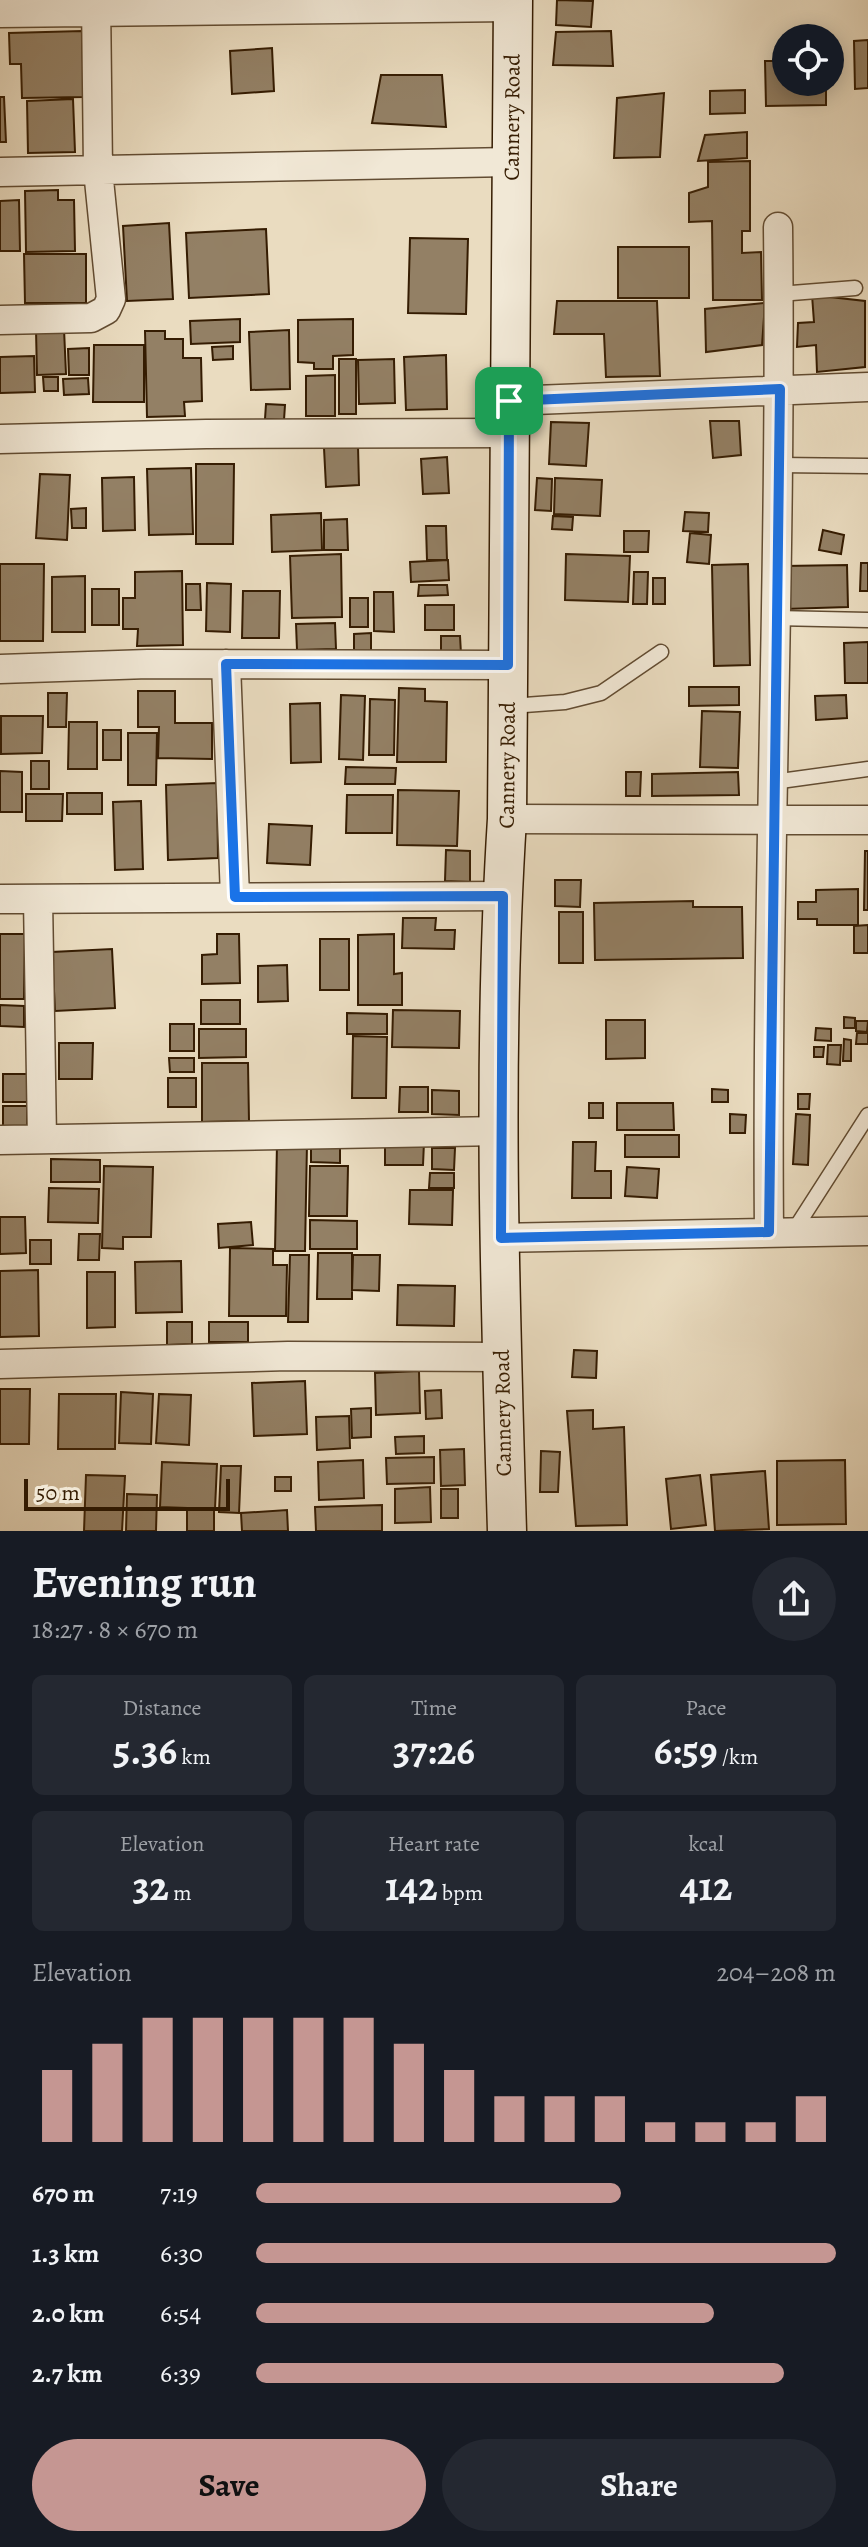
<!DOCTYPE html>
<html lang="en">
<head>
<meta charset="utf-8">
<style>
  body { margin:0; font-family:Alegreya,serif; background:#242831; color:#f1f3f6; height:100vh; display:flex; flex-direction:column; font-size:30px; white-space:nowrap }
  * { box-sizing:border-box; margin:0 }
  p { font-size:26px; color:#9ea1a6 }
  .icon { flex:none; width:44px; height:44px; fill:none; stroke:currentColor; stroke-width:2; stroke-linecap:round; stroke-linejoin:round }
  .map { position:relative; height:1531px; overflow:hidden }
  .details { display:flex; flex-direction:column; background:#171b24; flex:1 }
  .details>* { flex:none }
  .fabs { position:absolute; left:772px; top:24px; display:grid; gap:16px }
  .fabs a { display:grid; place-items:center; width:72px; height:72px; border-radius:50%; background:#171b24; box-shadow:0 4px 20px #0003; font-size:40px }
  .scale { position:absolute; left:24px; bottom:20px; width:206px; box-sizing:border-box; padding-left:8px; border:4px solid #351c02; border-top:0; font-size:22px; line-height:28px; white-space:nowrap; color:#351c02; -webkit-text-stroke:6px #f1e8d6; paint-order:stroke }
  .pin { position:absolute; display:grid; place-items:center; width:68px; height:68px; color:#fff; margin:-34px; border-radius:16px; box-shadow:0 4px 12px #0006 }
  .round { display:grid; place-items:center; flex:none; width:84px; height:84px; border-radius:42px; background:#242831 }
  .headline { display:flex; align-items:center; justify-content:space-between; height:136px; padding:0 32px }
  h1 { font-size:44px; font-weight:700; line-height:60px }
  .metrics { display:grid; grid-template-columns:repeat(3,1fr); gap:12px; height:136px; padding:8px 32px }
  .metrics div { display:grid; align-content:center; border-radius:12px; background:#242831; text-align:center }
  .metrics b { font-size:40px; font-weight:700 }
  .metrics small { font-size:22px; font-weight:400 }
  .metrics p { font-size:22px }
  .chart { height:224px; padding:16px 32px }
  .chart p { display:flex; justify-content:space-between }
  .chart svg { width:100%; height:144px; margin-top:8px; stroke:#c59692; stroke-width:6 }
  .button { display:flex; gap:16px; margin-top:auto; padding:16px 32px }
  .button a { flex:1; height:92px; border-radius:48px; background:#c59692; color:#111; font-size:32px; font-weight:700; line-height:92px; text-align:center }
  .button a+a { background:#242831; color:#f1f3f6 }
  ul { padding:0 32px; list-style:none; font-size:26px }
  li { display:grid; grid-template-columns:128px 96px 1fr; align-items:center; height:60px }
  li i { height:20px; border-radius:10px; background:#c59692 }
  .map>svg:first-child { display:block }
  .building { fill:#938065; stroke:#351c02; stroke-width:2 }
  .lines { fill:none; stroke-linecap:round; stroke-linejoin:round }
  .service-casing { stroke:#624c32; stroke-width:17 }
  .minor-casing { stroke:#624c32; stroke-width:31 }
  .secondary-casing { stroke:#351c02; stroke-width:41 }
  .service { stroke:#f1e8d6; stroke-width:14 }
  .minor { stroke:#f1e8d6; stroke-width:28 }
  .secondary { stroke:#f1e8d6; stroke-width:38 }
  .route-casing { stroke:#fff; stroke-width:16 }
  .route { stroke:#1a73e8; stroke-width:10 }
  .labels { text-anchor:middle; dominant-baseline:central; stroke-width:6; stroke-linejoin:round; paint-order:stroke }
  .street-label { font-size:22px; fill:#351c02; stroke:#f1e8d6 }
</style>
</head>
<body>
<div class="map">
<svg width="868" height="1531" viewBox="0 0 868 1531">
  <rect width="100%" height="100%" fill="#eadcc0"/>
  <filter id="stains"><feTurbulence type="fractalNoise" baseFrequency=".0025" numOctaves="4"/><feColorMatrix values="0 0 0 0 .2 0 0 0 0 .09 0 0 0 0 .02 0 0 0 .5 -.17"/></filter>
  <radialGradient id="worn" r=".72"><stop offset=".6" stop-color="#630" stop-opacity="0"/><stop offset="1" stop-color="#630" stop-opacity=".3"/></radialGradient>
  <path class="building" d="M 557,0 L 593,1 L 591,27 L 556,25 Z
    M 82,31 L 84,97 L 22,98 L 21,64 L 10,64 L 9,33 Z
    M 611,31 L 613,66 L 553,65 L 556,32 Z
    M 868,40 L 868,88 L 855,89 L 854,41 Z
    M 272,48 L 274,91 L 232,94 L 230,51 Z
    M 765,61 L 786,61 L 786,82 L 826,82 L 826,105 L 766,106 Z
    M 381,75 L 442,75 L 446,127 L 372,123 Z
    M 745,90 L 745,113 L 710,114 L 710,91 Z
    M 664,93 L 660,157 L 614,158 L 617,98 Z
    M 0,97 L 4,97 L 6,142 L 0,142 Z
    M 73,99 L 75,152 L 28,153 L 27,101 Z
    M 747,132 L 747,158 L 698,161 L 705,135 Z
    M 750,161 L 750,231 L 742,231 L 742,253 L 761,252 L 762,300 L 713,300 L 712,221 L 689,222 L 689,193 L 708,187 L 708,162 Z
    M 58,190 L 58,200 L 74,200 L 75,251 L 26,252 L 25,191 Z
    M 19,200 L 20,251 L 0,251 L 0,201 Z
    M 169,223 L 173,299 L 127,301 L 123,226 Z
    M 266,229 L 269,294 L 189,298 L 186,233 Z
    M 410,238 L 468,239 L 466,314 L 408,313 Z
    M 618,247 L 689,247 L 689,298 L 618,298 Z
    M 24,254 L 86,254 L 86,303 L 25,303 Z
    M 812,295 L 865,301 L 865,367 L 817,372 L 816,345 L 797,347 L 798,323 L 814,322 Z
    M 557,301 L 657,301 L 660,376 L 606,377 L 604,334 L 554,334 Z
    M 765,303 L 762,345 L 706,352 L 705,309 Z
    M 240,319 L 240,342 L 191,344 L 190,321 Z
    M 353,319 L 353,355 L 333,356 L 333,369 L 314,369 L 314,363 L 298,362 L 298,320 Z
    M 64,329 L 66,374 L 37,375 L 36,330 Z
    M 289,330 L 290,389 L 251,390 L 249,332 Z
    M 145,331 L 165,331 L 165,339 L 183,339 L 183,358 L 201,358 L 202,401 L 184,402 L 185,416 L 147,417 Z
    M 94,345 L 144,345 L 144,402 L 93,402 Z
    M 233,346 L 233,359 L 213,360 L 212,347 Z
    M 89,348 L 89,375 L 69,375 L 68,349 Z
    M 446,355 L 447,409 L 406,410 L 404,357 Z
    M 34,356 L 35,392 L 0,393 L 0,357 Z
    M 339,359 L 356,359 L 356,414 L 339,414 Z
    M 394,359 L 395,403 L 359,404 L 358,360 Z
    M 335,375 L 335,416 L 306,416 L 306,376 Z
    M 43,377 L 58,377 L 58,391 L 44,391 Z
    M 88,378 L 89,394 L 64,395 L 63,379 Z
    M 266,404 L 285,405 L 284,420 L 265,419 Z
    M 710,421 L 739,421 L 741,455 L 713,458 Z
    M 551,422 L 589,423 L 586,466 L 549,464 Z
    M 358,446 L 359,485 L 326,487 L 324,448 Z
    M 447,457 L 449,493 L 423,494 L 421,459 Z
    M 196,464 L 234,464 L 233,544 L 196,544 Z
    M 191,468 L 193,534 L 149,535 L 147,469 Z
    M 40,474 L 70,475 L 67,540 L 36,538 Z
    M 134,477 L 135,530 L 103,531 L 102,478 Z
    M 537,478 L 552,479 L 551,511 L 535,510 Z
    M 555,478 L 602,480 L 600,516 L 554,514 Z
    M 86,508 L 86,528 L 72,528 L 71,509 Z
    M 685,512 L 709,513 L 708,532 L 683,531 Z
    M 321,513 L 322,550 L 272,552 L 271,515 Z
    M 553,516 L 573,517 L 572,530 L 552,529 Z
    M 347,519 L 348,550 L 324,550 L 324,520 Z
    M 426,526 L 446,526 L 447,560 L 427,560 Z
    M 823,530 L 844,535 L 841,554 L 819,550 Z
    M 624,531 L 649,531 L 648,552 L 624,552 Z
    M 690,533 L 711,535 L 709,564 L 687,562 Z
    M 341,554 L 342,617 L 292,618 L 290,556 Z
    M 566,554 L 630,556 L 628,602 L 565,600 Z
    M 448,560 L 449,580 L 411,582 L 410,562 Z
    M 861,563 L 868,563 L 868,591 L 860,591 Z
    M 0,564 L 44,564 L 43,641 L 0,641 Z
    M 748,564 L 750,665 L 714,666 L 712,565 Z
    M 847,565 L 848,607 L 785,609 L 784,566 Z
    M 182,571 L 183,645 L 137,646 L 138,629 L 123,629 L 123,598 L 135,598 L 135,572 Z
    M 634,572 L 648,572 L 647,604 L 633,604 Z
    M 85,576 L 85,632 L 52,632 L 52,577 Z
    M 653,578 L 665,578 L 665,604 L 653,604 Z
    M 207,583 L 231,584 L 230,632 L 206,631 Z
    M 186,584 L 200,584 L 201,610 L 186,610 Z
    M 419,585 L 447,585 L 448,595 L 418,596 Z
    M 92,589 L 119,589 L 119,625 L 92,625 Z
    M 243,591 L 280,591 L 279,638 L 242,638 Z
    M 374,592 L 393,592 L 394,632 L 374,631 Z
    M 350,598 L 368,598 L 368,627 L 350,627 Z
    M 425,605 L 454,605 L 454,630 L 425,630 Z
    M 335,623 L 336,649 L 297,650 L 296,624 Z
    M 371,633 L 371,659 L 354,659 L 354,634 Z
    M 441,636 L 460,636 L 461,654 L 441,654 Z
    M 868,642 L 868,683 L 845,683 L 844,643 Z
    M 689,687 L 739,687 L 739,705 L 689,706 Z
    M 399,688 L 425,689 L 425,701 L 447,702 L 446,762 L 397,762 Z
    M 138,691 L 175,691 L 175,723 L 212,723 L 212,759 L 158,758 L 159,727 L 138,727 Z
    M 48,693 L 67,693 L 66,727 L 48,727 Z
    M 341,695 L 365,696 L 363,760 L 339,759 Z
    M 846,695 L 847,718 L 816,720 L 815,696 Z
    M 370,699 L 395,700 L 394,755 L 369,755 Z
    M 320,703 L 321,762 L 291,763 L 290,704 Z
    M 702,711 L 740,712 L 738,768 L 700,767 Z
    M 1,716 L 43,716 L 42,753 L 1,754 Z
    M 69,722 L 97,722 L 97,769 L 68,769 Z
    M 103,730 L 121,730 L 121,760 L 103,760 Z
    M 128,733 L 157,733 L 156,785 L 128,785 Z
    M 31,761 L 49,761 L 49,789 L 31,789 Z
    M 346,767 L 396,768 L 395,784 L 345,784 Z
    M 0,771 L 22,772 L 22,812 L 0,812 Z
    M 626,772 L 641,772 L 640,796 L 626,796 Z
    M 738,772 L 739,795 L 652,796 L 652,774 Z
    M 217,783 L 218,858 L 168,860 L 166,785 Z
    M 398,790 L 459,791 L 457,846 L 397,845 Z
    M 67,793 L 102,793 L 102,814 L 67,814 Z
    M 26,794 L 63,794 L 62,821 L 26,821 Z
    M 347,795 L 393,795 L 392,833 L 346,833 Z
    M 141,801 L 143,869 L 115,870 L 113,802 Z
    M 269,824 L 312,826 L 310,865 L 267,863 Z
    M 446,850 L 470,851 L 470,882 L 445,881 Z
    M 865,851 L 868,851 L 868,910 L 864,910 Z
    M 555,880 L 581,880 L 580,907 L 555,906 Z
    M 858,889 L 858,925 L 817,925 L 817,919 L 798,919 L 798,902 L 816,902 L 816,890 Z
    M 693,901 L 693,907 L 742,907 L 743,958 L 595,960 L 594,903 Z
    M 559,912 L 583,912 L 583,963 L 559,963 Z
    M 403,918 L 436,918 L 435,930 L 455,930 L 454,949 L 402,948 Z
    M 868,925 L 868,953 L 854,953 L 854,926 Z
    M 0,934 L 25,934 L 24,999 L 0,999 Z
    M 217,934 L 239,934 L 240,983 L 202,984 L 202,955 L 217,954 Z
    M 394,934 L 394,974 L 402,973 L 402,1005 L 358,1005 L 358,935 Z
    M 320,939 L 349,939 L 349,990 L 320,990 Z
    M 112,949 L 115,1008 L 55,1011 L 52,952 Z
    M 287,965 L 288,1001 L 258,1002 L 258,966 Z
    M 201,1000 L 240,1000 L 240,1024 L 201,1024 Z
    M 0,1005 L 24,1006 L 24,1027 L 0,1026 Z
    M 393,1010 L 460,1011 L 459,1048 L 392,1047 Z
    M 347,1013 L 387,1014 L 387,1034 L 347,1034 Z
    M 844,1017 L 855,1018 L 855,1028 L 844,1028 Z
    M 606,1020 L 645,1020 L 645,1058 L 606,1059 Z
    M 856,1021 L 868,1021 L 867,1032 L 856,1031 Z
    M 170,1024 L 194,1024 L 194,1051 L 170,1051 Z
    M 816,1028 L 831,1029 L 831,1041 L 815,1040 Z
    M 199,1029 L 246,1029 L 246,1057 L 199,1058 Z
    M 857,1033 L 868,1033 L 868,1044 L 856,1044 Z
    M 353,1036 L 387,1037 L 386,1098 L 352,1098 Z
    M 844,1039 L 851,1040 L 851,1061 L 843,1061 Z
    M 59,1043 L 93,1043 L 92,1079 L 59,1079 Z
    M 828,1045 L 841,1045 L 840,1065 L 827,1064 Z
    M 814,1047 L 824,1047 L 823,1057 L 814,1057 Z
    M 169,1058 L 194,1058 L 194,1072 L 170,1072 Z
    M 202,1063 L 248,1063 L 249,1121 L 202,1122 Z
    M 3,1074 L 28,1074 L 28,1102 L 3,1102 Z
    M 168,1078 L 196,1078 L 196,1107 L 168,1107 Z
    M 400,1087 L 428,1087 L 428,1112 L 399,1112 Z
    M 712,1089 L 728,1090 L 728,1102 L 712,1102 Z
    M 432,1090 L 459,1091 L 459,1115 L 432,1114 Z
    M 798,1094 L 810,1094 L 809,1109 L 798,1109 Z
    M 589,1103 L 603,1103 L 603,1118 L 589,1118 Z
    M 617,1103 L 673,1103 L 674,1130 L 617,1130 Z
    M 3,1106 L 27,1106 L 27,1130 L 3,1129 Z
    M 730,1114 L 746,1115 L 745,1133 L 730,1133 Z
    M 796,1114 L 810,1115 L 808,1165 L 793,1164 Z
    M 625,1135 L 679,1135 L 679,1157 L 625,1157 Z
    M 385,1141 L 424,1142 L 423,1165 L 385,1165 Z
    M 573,1142 L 596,1142 L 595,1171 L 611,1171 L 611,1198 L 572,1198 Z
    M 277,1143 L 307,1143 L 305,1251 L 275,1251 Z
    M 311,1144 L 340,1144 L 340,1163 L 311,1162 Z
    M 432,1148 L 455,1148 L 454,1170 L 432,1169 Z
    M 51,1159 L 100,1160 L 100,1182 L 51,1182 Z
    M 104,1166 L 153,1167 L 151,1237 L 123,1237 L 123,1249 L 102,1248 Z
    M 310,1166 L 348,1166 L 347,1216 L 309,1216 Z
    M 627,1167 L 659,1169 L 657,1198 L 625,1196 Z
    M 430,1173 L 454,1173 L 454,1188 L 429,1188 Z
    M 49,1188 L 99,1189 L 98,1223 L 48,1222 Z
    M 410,1190 L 453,1190 L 452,1225 L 409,1224 Z
    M 0,1217 L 25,1217 L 26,1253 L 0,1254 Z
    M 310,1220 L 357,1221 L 357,1249 L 310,1249 Z
    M 251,1222 L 253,1245 L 219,1248 L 218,1224 Z
    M 79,1234 L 100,1234 L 99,1260 L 78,1260 Z
    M 30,1240 L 51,1240 L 51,1264 L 30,1264 Z
    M 230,1248 L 273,1249 L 273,1265 L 287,1265 L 286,1316 L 229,1316 Z
    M 318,1253 L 352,1253 L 352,1299 L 317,1299 Z
    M 290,1255 L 309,1255 L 308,1322 L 288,1322 Z
    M 353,1255 L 380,1255 L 379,1291 L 352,1290 Z
    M 181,1261 L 182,1312 L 136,1313 L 135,1262 Z
    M 38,1270 L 39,1336 L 0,1337 L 0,1271 Z
    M 87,1272 L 115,1272 L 115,1327 L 87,1328 Z
    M 398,1285 L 455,1286 L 454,1326 L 397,1325 Z
    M 167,1322 L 192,1322 L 192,1344 L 167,1345 Z
    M 209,1322 L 248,1322 L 248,1342 L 209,1342 Z
    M 574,1350 L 597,1351 L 596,1378 L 572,1377 Z
    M 419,1371 L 420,1413 L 376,1415 L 375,1373 Z
    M 305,1381 L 307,1434 L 254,1436 L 252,1383 Z
    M 0,1389 L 30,1389 L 29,1444 L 0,1444 Z
    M 441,1390 L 442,1418 L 426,1419 L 425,1391 Z
    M 121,1392 L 153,1394 L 151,1444 L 119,1443 Z
    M 59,1394 L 116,1394 L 115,1449 L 58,1449 Z
    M 159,1394 L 191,1395 L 189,1445 L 156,1443 Z
    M 371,1408 L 371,1437 L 352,1438 L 351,1409 Z
    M 593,1410 L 593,1429 L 624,1427 L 627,1525 L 576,1526 L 567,1411 Z
    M 349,1416 L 350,1448 L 317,1450 L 316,1417 Z
    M 424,1436 L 424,1453 L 396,1454 L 395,1437 Z
    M 464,1449 L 465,1485 L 441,1486 L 440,1450 Z
    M 541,1451 L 560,1452 L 558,1492 L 540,1492 Z
    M 434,1457 L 434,1483 L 387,1484 L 386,1458 Z
    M 363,1460 L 364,1498 L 319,1500 L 318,1462 Z
    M 845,1460 L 846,1524 L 777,1525 L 777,1461 Z
    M 162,1462 L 217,1464 L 215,1509 L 160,1507 Z
    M 221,1466 L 241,1466 L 239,1513 L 219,1512 Z
    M 765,1471 L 769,1529 L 715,1531 L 711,1475 Z
    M 86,1475 L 125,1476 L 122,1531 L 84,1531 Z
    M 700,1475 L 706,1525 L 671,1529 L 666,1479 Z
    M 275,1477 L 291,1477 L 291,1491 L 275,1491 Z
    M 430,1487 L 431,1522 L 395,1523 L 395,1489 Z
    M 441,1489 L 458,1489 L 458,1518 L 441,1518 Z
    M 127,1494 L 157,1495 L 156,1531 L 126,1531 Z
    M 382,1505 L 382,1531 L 316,1531 L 315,1507 Z
    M 187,1509 L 214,1509 L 214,1531 L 187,1531 Z
    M 287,1510 L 288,1531 L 242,1531 L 241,1513 Z"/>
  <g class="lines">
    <g class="service-casing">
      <path id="service" d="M 779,294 L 855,288
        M 778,465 L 868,466
        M 775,618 L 868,620
        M 511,706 L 565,702 L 601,693 L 661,652
        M 773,782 L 868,769
        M 793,1232 L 868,1115"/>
    </g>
    <g class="minor-casing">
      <path id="minor" d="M 0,13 L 513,7
        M 0,172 L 512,162
        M 0,320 L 91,318 L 106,310 L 111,299 L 98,170 L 96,0
        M 509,401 L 868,387
        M 0,439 L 206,434 L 508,433
        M 226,664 L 235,897
        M 0,669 L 148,664 L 508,665
        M 507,819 L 868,820
        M 0,899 L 503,896
        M 38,899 L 42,1138
        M 0,1140 L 500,1131
        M 769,1232 C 766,897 782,562 778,227
        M 501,1238 L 868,1231
        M 0,1364 L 288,1356 L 502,1357"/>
    </g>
    <g class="secondary-casing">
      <g id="secondary">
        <path id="s1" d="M 507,1531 C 500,1294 492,1055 507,819 L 513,0"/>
      </g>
    </g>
    <use href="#service" class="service"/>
    <use href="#minor" class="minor"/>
    <use href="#secondary" class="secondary"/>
  </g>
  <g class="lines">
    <g class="route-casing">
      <path id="route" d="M 780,389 L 769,1232 L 501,1238 L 503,896 L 235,897 L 226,664 L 508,665 L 509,401 Z"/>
    </g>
    <use href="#route" class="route"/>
  </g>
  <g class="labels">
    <g class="street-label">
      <text stroke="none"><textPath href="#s1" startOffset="1414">Cannery Road</textPath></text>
      <text stroke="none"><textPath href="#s1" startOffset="766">Cannery Road</textPath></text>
      <text transform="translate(503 1413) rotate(-91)">Cannery Road</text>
    </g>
  </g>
  <rect width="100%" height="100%" filter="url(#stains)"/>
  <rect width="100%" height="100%" fill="url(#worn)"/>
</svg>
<div class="fabs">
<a><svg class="icon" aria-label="locate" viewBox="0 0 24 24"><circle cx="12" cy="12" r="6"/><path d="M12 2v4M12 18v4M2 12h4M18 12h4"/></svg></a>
</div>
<div class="scale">50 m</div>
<div class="pin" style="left:509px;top:401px;background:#1e9e55"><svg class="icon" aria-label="arrive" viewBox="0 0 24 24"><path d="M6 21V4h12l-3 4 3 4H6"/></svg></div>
</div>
<section class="details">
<div class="headline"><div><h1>Evening run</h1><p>18:27 · 8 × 670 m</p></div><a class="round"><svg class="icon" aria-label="share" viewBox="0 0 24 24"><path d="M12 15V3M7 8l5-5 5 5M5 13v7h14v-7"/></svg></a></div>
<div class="metrics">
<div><p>Distance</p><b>5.36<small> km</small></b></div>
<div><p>Time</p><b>37:26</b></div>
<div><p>Pace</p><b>6:59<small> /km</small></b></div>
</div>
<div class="metrics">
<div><p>Elevation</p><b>32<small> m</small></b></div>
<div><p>Heart rate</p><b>142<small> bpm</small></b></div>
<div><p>kcal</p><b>412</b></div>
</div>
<div class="chart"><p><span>Elevation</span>204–208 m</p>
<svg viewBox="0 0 160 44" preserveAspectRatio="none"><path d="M5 44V22M15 44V14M25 44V6M35 44V6M45 44V6M55 44V6M65 44V6M75 44V14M85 44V22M95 44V30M105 44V30M115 44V30M125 44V38M135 44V38M145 44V38M155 44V30"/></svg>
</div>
<ul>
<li><b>670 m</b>7:19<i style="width:63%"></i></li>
<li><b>1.3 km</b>6:30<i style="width:100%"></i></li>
<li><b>2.0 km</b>6:54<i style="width:79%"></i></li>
<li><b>2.7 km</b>6:39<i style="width:91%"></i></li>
</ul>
<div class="button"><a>Save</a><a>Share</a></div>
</section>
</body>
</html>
